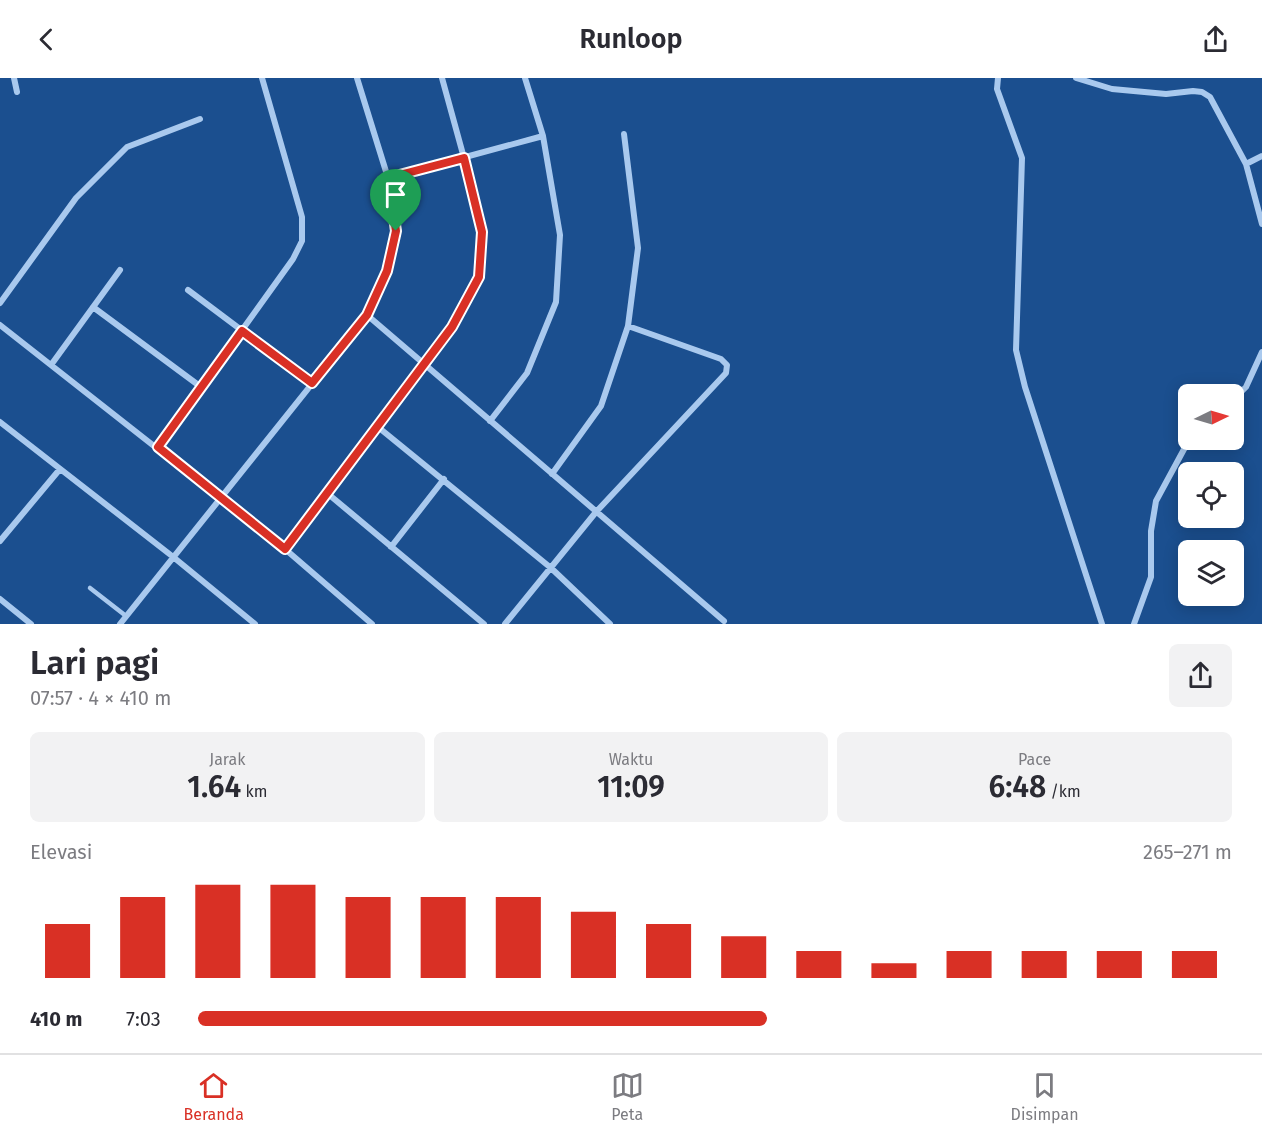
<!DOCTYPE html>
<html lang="id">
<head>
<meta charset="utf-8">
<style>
  body { margin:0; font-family:"Fira Sans",sans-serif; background:#f2f2f3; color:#2b2b33; height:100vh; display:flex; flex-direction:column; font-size:22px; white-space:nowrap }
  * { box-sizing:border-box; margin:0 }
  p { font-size:20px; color:#7c7c81 }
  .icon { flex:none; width:33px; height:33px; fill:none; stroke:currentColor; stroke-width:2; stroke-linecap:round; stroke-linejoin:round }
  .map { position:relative; height:546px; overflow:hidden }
  .side { display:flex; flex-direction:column; background:#fff; flex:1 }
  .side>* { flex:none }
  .needle { width:39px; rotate:85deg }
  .buttons { position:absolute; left:1178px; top:306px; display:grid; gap:12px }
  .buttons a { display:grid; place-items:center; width:66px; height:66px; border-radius:9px; background:#fff; box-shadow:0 3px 15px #0003; font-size:30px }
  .pin { position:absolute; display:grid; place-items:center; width:51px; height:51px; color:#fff; margin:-62px -26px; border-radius:50% 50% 50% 0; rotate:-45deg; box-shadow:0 0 6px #0007 }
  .pin .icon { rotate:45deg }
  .round { display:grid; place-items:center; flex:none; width:63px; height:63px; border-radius:9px; background:#f2f2f3 }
  .head { display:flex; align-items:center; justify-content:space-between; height:102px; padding:0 30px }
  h1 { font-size:33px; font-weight:600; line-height:45px }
  .stats { display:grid; grid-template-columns:repeat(3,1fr); gap:9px; height:102px; padding:6px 30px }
  .stats div { display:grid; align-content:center; border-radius:9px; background:#f2f2f3; text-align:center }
  .stats b { font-size:30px; font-weight:600 }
  .stats small { font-size:16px; font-weight:400 }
  .stats p { font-size:16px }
  .chart { height:168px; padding:12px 30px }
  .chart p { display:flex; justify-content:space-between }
  .chart svg { width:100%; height:108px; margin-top:6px; stroke:#d93025; stroke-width:6 }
  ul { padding:0 30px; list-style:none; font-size:20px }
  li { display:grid; grid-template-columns:96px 72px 1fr; align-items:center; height:45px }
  li i { height:15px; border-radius:8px; background:#d93025 }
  header { display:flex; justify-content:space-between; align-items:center; height:78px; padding:0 30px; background:#fff; font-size:27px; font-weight:600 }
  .dock { display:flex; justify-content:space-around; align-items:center; height:84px; border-top:2px solid #e1e1e2; background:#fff; font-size:16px; color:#7c7c81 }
  .dock a { display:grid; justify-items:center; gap:3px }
  .dock .on { color:#d93025 }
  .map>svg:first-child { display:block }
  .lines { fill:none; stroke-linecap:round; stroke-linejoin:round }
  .service { stroke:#a9c9ee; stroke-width:4.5 }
  .minor { stroke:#a9c9ee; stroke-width:6 }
  .route-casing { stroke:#fff; stroke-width:12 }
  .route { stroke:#d93025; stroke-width:8 }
</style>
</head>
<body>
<header><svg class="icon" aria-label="back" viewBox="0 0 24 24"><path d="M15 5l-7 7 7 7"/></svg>Runloop<svg class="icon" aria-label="share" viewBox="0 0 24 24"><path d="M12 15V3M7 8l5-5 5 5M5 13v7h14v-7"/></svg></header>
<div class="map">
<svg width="1262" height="546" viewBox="0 0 1262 546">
  <rect width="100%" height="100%" fill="#1b4f8f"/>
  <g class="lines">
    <path class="service" d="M 90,510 L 126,538"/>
    <path class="minor" d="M 14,0 L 17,14
      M 998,0 L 997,11 L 1022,80 L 1016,272 L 1025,309 L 1102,546
      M 1076,0 L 1112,11 L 1166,16 L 1193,13 L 1202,14 L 1210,19 L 1246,86 L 1262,146
      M 1246,86 L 1262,78
      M 388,100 L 543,58
      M 188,212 L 312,305
      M 0,225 L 76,120 L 127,69 L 200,41
      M 93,229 L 201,309
      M 367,237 L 724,543
      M 0,247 L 285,471
      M 51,287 L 120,192
      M 1233,322 L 1246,309 L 1262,274
      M 490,343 L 527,295 L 556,224 L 560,157 L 543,58 L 525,0
      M 0,344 L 172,478 L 255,546
      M 378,349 L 551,490 L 610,546
      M 158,369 L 293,181 L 302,163 L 302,139 L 262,0
      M 552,396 L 601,328 L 628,248 L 638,170 L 624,56
      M 327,415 L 484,546
      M 0,463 L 60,391
      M 391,469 L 444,401
      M 0,521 L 31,546
      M 120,546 L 367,237 L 387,193 L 396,153 L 388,100 L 357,0
      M 372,546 L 285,471 L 452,249 L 479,199 L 482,154 L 464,80 L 442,0
      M 505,546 L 596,434 L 726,295 L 727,287 L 721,281 L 628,248
      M 1134,546 L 1151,499 L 1151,453 L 1156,423 L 1189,362"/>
  </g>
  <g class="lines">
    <g class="route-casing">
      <path id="route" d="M 464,80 L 482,154 L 479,199 L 452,249 L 285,471 L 158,369 L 242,253 L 312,305 L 367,237 L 387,193 L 396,153 L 388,100 Z"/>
    </g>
    <use href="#route" class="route"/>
  </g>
</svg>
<div class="buttons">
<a><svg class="needle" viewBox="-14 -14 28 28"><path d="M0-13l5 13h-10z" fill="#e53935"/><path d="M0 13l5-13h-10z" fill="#7c7c81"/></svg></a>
<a><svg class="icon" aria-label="locate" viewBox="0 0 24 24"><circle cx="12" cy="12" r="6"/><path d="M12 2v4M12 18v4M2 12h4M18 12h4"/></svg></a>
<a><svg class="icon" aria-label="layers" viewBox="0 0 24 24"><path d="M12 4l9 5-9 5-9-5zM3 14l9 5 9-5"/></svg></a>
</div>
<div class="pin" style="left:396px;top:153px;background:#1e9e55"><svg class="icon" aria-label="arrive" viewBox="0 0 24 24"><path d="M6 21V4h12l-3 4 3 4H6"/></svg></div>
</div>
<section class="side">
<div class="head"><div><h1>Lari pagi</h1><p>07:57 · 4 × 410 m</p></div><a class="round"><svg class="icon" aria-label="share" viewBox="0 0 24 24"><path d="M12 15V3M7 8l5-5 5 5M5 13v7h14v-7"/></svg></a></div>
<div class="stats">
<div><p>Jarak</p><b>1.64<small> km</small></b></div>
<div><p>Waktu</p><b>11:09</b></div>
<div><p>Pace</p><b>6:48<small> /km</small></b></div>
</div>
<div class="chart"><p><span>Elevasi</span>265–271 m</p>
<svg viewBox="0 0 160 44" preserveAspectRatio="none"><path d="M5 44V22M15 44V11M25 44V6M35 44V6M45 44V11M55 44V11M65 44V11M75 44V17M85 44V22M95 44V27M105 44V33M115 44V38M125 44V33M135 44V33M145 44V33M155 44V33"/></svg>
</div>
<ul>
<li><b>410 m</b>7:03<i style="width:55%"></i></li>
</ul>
</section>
<nav class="dock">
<a class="on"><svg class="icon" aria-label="home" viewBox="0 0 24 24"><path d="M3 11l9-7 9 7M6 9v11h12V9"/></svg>Beranda</a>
<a><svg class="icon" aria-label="map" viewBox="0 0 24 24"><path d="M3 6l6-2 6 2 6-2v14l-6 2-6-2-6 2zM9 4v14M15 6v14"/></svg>Peta</a>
<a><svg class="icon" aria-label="saved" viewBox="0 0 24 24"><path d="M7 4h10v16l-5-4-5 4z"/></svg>Disimpan</a>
</nav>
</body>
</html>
